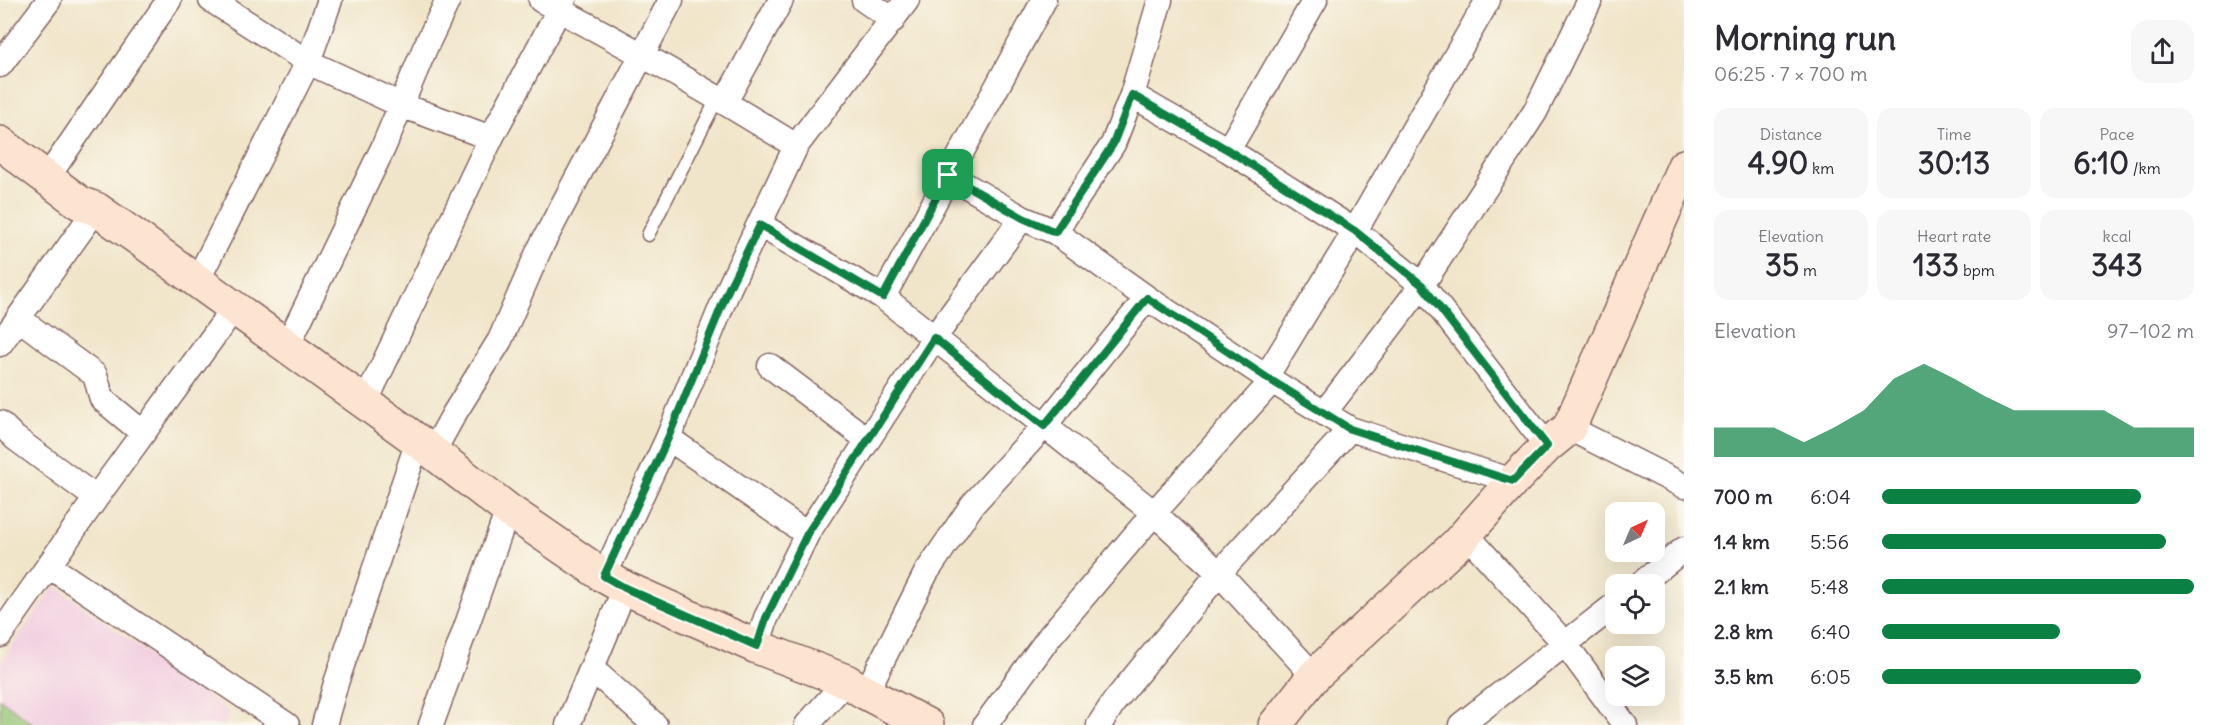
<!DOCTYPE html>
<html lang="en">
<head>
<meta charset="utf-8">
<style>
  body { margin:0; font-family:Delius,sans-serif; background:#f7f7f7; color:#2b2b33; height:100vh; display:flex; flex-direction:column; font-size:22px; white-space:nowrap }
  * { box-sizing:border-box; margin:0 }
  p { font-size:20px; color:#7c7c81 }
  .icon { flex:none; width:33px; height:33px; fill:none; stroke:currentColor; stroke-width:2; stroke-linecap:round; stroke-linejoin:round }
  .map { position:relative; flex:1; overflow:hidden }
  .panel { display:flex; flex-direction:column; background:#fff; width:540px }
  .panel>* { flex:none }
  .needle { width:39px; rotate:44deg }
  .controls { position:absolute; left:1605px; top:502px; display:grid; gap:12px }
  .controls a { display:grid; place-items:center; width:60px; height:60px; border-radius:12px; background:#fff; box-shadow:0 6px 24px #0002; font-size:30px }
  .pin { position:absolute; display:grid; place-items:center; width:51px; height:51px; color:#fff; margin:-26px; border-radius:12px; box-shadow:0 3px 9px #0006 }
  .round { display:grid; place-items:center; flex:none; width:63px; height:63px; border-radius:18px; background:#f7f7f7 }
  .summary { display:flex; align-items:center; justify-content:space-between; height:102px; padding:0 30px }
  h1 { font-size:33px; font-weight:700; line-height:45px }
  .figures { display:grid; grid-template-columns:repeat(3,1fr); gap:9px; height:102px; padding:6px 30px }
  .figures div { display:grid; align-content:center; border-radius:15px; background:#f7f7f7; text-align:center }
  .figures b { font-size:30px; font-weight:700 }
  .figures small { font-size:16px; font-weight:400 }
  .figures p { font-size:16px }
  .chart { height:168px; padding:12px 30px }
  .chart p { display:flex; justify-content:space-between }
  .chart svg { width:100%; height:108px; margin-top:6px; fill:#0b8043; opacity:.7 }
  ul { padding:0 30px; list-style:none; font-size:20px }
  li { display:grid; grid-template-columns:96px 72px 1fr; align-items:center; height:45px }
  li i { height:15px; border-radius:8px; background:#0b8043 }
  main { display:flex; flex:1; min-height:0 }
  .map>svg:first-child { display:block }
  .built { fill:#f2cfe1 }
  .green { fill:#96c574; stroke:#707250; stroke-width:1.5 }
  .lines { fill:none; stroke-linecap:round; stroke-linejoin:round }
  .lane-casing { stroke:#846462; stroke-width:15 }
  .street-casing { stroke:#846462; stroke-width:27 }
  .secondary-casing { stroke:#846462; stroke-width:36 }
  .lane { stroke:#fff; stroke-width:12 }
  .street { stroke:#fff; stroke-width:24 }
  .secondary { stroke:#fde4d0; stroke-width:33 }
  .route-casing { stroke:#fff; stroke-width:12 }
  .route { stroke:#0b8043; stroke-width:8 }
</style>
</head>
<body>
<main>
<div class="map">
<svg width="1684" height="725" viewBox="0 0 1684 725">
  <rect width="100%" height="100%" fill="#fbf7ec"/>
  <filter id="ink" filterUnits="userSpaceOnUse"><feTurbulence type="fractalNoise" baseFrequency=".0167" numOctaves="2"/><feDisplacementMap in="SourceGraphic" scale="12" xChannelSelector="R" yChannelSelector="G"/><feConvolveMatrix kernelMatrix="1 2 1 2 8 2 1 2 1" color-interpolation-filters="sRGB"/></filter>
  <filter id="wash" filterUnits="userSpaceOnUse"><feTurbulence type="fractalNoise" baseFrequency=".008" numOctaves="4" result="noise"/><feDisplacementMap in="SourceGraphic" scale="24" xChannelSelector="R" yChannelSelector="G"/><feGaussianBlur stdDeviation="1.35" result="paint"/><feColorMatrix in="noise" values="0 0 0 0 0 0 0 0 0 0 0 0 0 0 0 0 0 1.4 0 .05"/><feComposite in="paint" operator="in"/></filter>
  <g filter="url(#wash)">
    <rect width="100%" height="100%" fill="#f1e5c9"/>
    <path class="built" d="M 55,586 L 230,712 L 225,725 L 0,725 L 0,663 Z"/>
    <path class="green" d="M 0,699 L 34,725 L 0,725 Z"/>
  </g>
  <g filter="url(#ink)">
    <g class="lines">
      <g class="lane-casing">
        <path id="lane" d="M 648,235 L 718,97"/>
      </g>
      <g class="street-casing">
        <path id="street" d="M 211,0 L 308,62 L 401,105 L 491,138
          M 541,0 C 629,46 713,94 796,146
          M 864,0 L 893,20
          M 0,65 L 49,0
          M 1132,95 L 1228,150 L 1355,231 L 1422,285 L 1547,446
          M 725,102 L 781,0
          M 1228,150 L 1315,0
          M 948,175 L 1022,218 L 1055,232 L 1147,298 L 1272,381 L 1350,429 L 1513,481
          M 47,178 L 169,0
          M 760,225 L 883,297 L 1154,513 L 1219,573 L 1314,676
          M 1055,232 L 1113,144 L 1132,95 L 1160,0
          M 197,281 L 308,62 L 330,0
          M 883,297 L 1044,0
          M 18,318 L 95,375 L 102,399 L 143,433
          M 0,344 L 96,209
          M 287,346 L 383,148 L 425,48 L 448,0
          M 770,366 L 868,440
          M 1266,377 L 1355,231 L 1488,0
          M 365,403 L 491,138 L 564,0
          M 1324,413 L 1422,285 L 1535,112 L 1590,0
          M 0,423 L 15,438 L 96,498
          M 1569,428 L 1684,486
          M 668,438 L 807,534
          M 433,452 L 454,414 L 500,340 L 539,250 L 671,0
          M 1466,534 L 1566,645 L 1625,725
          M 49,566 L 287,725
          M 604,576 L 668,438 L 729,288 L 796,146 L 907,0
          M 1639,585 L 1684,549
          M 0,635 L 96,498 L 234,308
          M 757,647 L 766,618 L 807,534 L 934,338 L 1022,218
          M 592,669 L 655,725
          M 866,693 L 926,573 L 973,504 L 1044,426 L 1147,298
          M 324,725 L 336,683 L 418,441
          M 431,725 L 508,510
          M 568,725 L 625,588
          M 807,725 L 846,681
          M 985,725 L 1050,636 L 1154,513 L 1272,381
          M 1099,725 L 1114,702 L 1219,573 L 1350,429
          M 1461,725 L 1616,604"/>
      </g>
      <g class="secondary-casing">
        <path id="secondary" d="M 0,143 L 80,203 L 96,209 L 142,241 L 418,441 L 508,510 L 604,576 L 625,588 L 757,647 L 846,681 L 866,693 L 927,725
          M 1275,725 L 1314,676 L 1456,545 L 1513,481 L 1547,446 L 1569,428 L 1684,166"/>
      </g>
      <use href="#lane" class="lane"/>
      <use href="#street" class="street"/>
      <use href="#secondary" class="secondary"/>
    </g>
  </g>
  <g class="lines" filter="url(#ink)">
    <g class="route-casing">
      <path id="route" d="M 1132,95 L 1228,150 L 1355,231 L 1422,285 L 1547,446 L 1513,481 L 1350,429 L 1272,381 L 1147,298 L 1044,426 L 934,338 L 807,534 L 766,618 L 757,646 L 625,588 L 604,576 L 668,438 L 729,288 L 760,225 L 883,297 L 948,175 L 1023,218 L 1055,232 L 1113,144 Z"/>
    </g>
    <use href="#route" class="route"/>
  </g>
</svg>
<div class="controls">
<a><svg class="needle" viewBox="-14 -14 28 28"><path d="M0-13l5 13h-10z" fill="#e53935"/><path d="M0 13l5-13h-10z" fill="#7c7c81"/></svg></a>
<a><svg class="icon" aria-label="locate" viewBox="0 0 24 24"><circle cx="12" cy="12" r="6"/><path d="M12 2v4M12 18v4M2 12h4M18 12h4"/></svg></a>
<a><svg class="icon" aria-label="layers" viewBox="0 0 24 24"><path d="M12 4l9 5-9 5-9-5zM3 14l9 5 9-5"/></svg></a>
</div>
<div class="pin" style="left:948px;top:175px;background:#1e9e55"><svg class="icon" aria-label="arrive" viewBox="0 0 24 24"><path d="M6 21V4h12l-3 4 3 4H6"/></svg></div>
</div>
<section class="panel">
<div class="summary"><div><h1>Morning run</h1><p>06:25 · 7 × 700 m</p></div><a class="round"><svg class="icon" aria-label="share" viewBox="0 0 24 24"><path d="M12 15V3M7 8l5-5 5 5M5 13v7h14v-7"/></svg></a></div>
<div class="figures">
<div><p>Distance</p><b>4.90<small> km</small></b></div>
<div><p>Time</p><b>30:13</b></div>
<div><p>Pace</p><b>6:10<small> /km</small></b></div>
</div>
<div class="figures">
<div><p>Elevation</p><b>35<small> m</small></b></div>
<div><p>Heart rate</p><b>133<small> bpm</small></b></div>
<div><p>kcal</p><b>343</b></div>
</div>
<div class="chart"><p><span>Elevation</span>97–102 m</p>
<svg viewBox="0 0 160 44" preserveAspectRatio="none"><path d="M0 44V32L10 32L20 32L30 38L40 32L50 25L60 12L70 6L80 12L90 19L100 25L110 25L120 25L130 25L140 32L150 32L160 32V44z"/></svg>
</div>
<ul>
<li><b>700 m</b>6:04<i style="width:83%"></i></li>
<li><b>1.4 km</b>5:56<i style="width:91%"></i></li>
<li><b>2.1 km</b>5:48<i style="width:100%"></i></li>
<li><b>2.8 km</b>6:40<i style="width:57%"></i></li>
<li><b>3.5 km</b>6:05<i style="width:83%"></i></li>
</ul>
</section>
</main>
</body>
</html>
